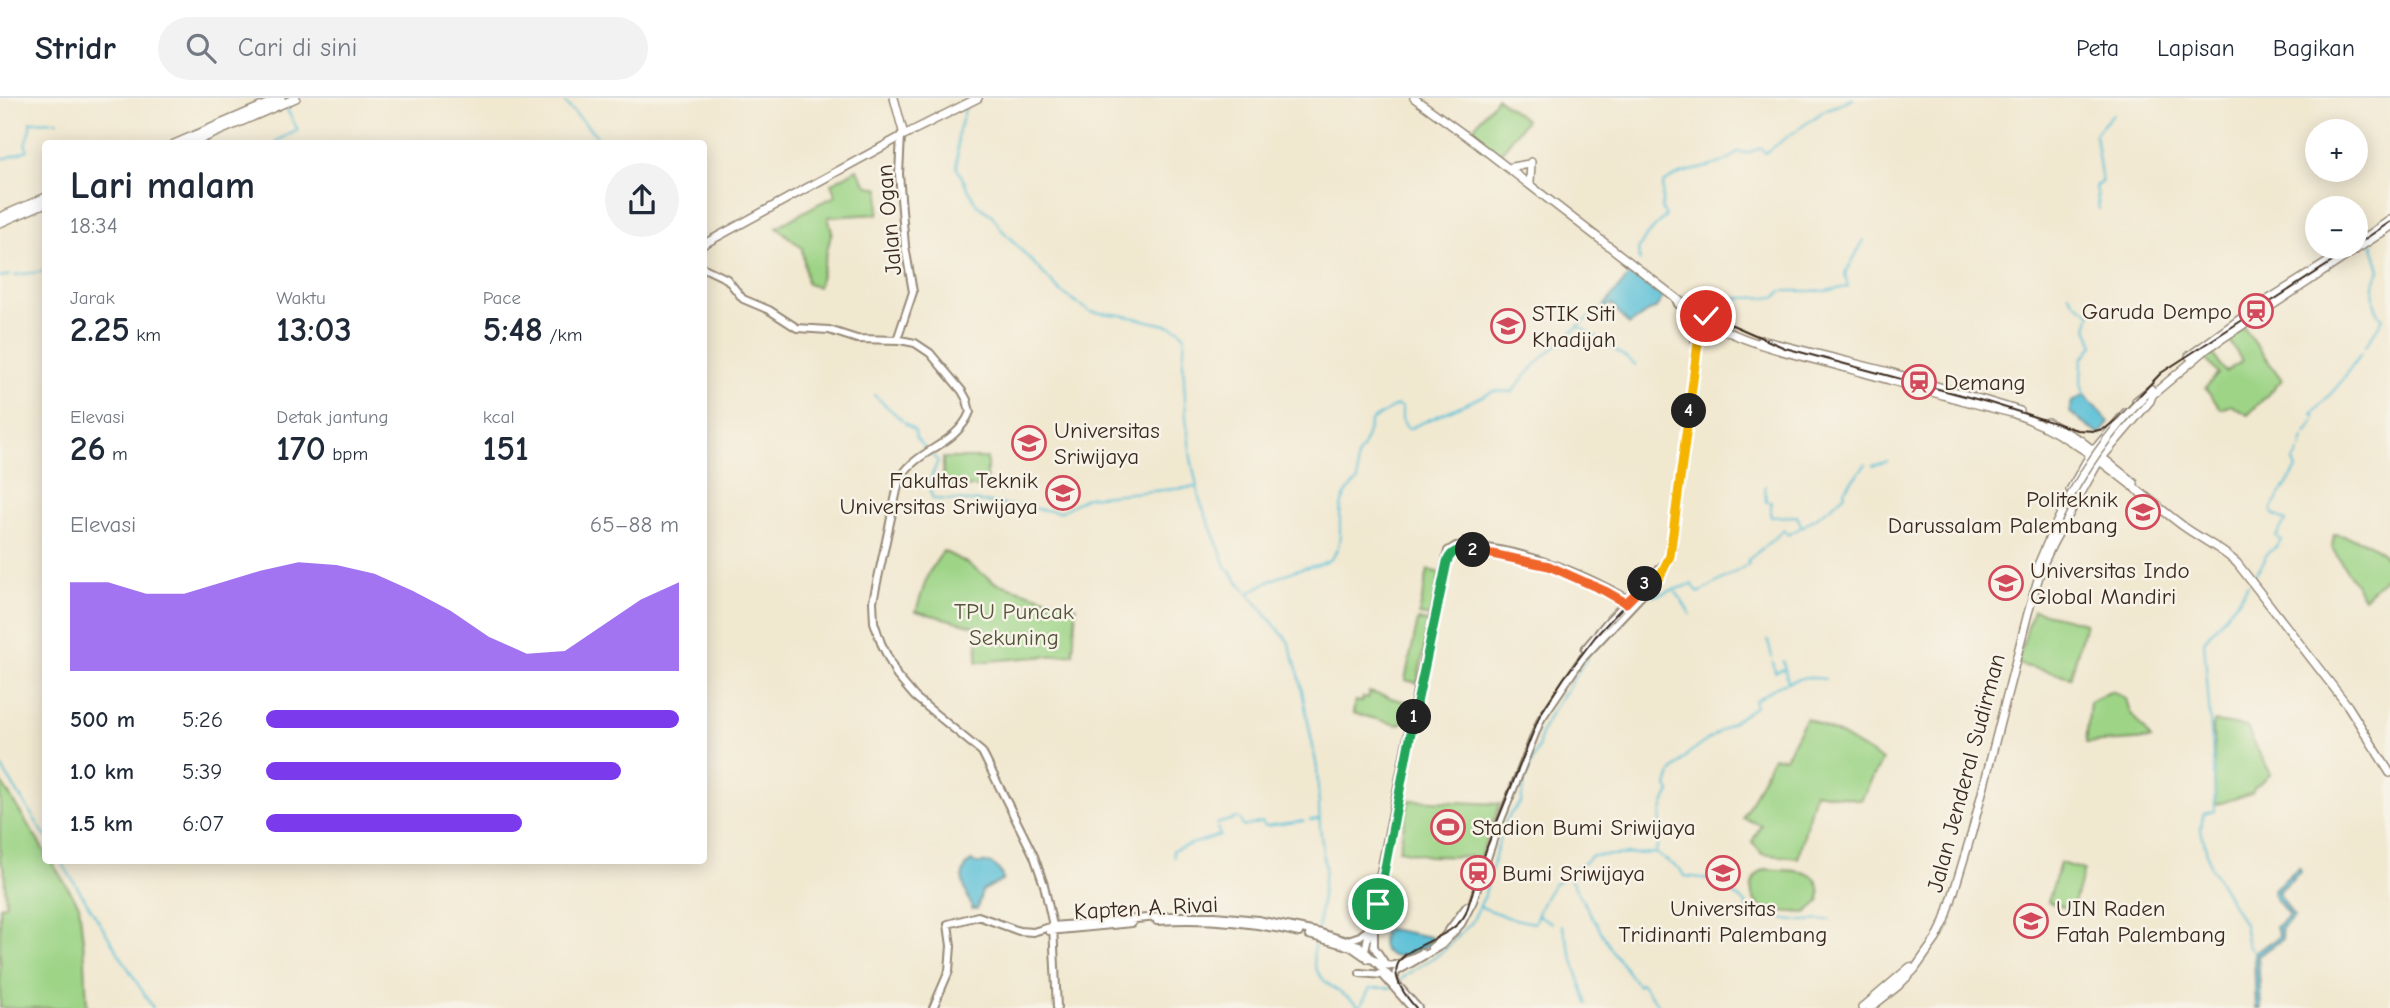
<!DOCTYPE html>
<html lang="id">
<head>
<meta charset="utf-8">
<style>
  body { margin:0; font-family:"Comic Neue",sans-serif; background:#f2f2f3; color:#1f2937; height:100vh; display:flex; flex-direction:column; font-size:26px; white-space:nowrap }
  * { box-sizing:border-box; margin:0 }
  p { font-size:23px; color:#747a83 }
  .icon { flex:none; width:38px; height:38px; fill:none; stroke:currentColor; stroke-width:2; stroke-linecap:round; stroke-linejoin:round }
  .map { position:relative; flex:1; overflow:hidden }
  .panel { position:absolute; left:42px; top:42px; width:665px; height:724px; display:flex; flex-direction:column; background:#fff; border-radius:7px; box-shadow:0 4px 18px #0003 }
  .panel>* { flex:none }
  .fabs { position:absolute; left:2305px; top:21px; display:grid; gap:14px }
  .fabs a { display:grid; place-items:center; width:63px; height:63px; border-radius:50%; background:#fff; box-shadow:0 4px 18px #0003; font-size:35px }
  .pin { position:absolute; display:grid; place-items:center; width:60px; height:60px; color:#fff; margin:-30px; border:4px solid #fff; border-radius:50%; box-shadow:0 2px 7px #0007 }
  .km { position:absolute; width:35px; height:35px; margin:-18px; border-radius:50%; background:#222; color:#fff; font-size:19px; line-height:35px; text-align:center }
  .round { display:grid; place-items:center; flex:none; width:74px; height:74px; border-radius:37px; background:#f2f2f3 }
  .overview { display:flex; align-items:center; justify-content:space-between; height:119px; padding:0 28px }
  h1 { font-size:38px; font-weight:800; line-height:52px }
  .figures { display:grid; grid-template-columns:repeat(3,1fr); gap:10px; height:119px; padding:7px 28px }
  .figures div { display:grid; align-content:center }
  .figures b { font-size:35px; font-weight:800 }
  .figures small { font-size:19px; font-weight:400 }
  .figures p { font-size:19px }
  .chart { height:196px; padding:14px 28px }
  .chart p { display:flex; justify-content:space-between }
  .chart svg { width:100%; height:126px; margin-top:7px; fill:#7c3aed; opacity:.7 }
  ul { padding:0 28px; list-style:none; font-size:23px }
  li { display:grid; grid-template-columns:112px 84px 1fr; align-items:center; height:52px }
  li i { height:18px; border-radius:9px; background:#7c3aed }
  header { display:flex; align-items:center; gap:42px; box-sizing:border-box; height:98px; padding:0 35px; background:#fff; border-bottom:2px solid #e0e1e3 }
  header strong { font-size:33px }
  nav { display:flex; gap:38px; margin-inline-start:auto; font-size:24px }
  .search { width:490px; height:63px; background:#f2f2f3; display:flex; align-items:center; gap:18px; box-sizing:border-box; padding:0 24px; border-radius:38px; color:#747a83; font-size:26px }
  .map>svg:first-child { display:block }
  .green { fill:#9dd486; stroke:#6c7f52; stroke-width:2 }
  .water { fill:#59bfd7; stroke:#4a747a; stroke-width:2 }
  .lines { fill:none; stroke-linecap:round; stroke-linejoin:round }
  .stream { stroke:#59bfd7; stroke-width:2 }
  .major-casing { stroke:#968977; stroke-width:10 }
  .highway-casing { stroke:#968977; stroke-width:10 }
  .major { stroke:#fff; stroke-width:6 }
  .highway { stroke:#fff; stroke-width:7 }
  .tram { stroke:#3b2a1e; stroke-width:2 }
  .highway-bridge-casing { stroke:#968977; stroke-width:10; stroke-linecap:butt }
  .highway-bridge { stroke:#fff; stroke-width:7 }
  .split-1-casing { stroke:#fff; stroke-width:14 }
  .split-2-casing { stroke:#fff; stroke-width:14 }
  .split-3-casing { stroke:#fff; stroke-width:14 }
  .split-4-casing { stroke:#fff; stroke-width:14 }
  .split-5-casing { stroke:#fff; stroke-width:14 }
  .split-1 { stroke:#22a559; stroke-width:9 }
  .split-2 { stroke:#22a559; stroke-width:9 }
  .split-3 { stroke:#f0652b; stroke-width:9 }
  .split-4 { stroke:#f5b400; stroke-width:9 }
  .split-5 { stroke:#f5b400; stroke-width:9 }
  .labels { text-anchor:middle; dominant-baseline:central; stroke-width:5; stroke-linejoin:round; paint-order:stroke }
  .street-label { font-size:23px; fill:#3b2a1e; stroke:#f7f3e8 }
  .poi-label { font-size:23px; fill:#3b2a1e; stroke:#f7f3e8; text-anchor:start }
  .park-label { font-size:23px; fill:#545438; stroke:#f7f3e8 }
</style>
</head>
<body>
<header>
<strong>Stridr</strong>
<div class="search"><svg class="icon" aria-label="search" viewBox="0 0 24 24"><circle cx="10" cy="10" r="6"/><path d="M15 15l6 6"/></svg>Cari di sini</div>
<nav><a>Peta</a><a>Lapisan</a><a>Bagikan</a></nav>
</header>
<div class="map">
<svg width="2390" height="910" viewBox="0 0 2390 910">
  <rect width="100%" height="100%" fill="#f7f3e8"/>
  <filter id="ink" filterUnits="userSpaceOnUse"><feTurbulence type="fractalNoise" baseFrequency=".0143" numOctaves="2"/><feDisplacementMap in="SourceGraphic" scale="14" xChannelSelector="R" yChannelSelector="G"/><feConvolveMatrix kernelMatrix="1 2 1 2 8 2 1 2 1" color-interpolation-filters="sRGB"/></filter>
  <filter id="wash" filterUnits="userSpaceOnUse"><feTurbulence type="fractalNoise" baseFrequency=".00686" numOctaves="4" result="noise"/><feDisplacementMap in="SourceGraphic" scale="28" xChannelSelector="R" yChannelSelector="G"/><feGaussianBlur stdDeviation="1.57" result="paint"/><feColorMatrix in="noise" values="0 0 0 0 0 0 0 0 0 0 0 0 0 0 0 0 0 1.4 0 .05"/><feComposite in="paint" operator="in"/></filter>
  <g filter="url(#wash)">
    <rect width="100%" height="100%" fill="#f1e8d0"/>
    <path class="green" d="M 1497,0 L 1526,22 L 1500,56 L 1471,33 Z
      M 857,71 L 867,87 L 880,91 L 878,116 L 828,119 L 832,133 L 818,189 L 807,186 L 802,150 L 777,129 L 818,106 L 836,98 L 831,86 Z
      M 2244,230 L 2282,282 L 2248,317 L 2231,307 L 2221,311 L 2205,290 L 2218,276 L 2203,257 L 2211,253 L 2225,274 L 2242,263 L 2228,240 Z
      M 943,360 L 987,360 L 987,389 L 943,389 Z
      M 2334,436 C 2357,440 2390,447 2390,475 L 2364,500 L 2332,450 Z
      M 943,453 L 967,465 L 996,485 L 1076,509 L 1073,556 L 977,564 L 978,529 L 916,513 L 928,476 Z
      M 1428,472 L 1440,475 L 1431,519 L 1419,517 Z
      M 2033,512 L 2085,525 L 2071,579 L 2017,566 Z
      M 1418,522 L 1430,524 L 1417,585 L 1405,582 Z
      M 2112,593 L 2126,601 L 2130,614 L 2151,641 L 2086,645 L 2090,604 Z
      M 1369,594 L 1406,604 L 1402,625 L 1398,627 L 1353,615 L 1355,603 L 1362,604 L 1363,599 L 1368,600 Z
      M 1806,620 L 1842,638 L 1882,662 L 1861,702 L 1815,694 L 1798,760 L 1762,756 L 1752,744 L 1761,727 L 1743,720 L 1773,659 L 1785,660 Z
      M 2215,624 L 2247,629 L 2253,644 L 2271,676 L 2254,690 L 2252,695 L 2215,707 L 2213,628 Z
      M 0,682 L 45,754 L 46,763 L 51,763 L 79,807 L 85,861 L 87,910 L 0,910 L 0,809 L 6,806 L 4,771 L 0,762 Z
      M 1409,702 L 1500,706 L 1480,759 L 1429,758 L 1399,752 Z
      M 2060,765 L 2084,772 L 2072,811 L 2048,804 Z
      M 1766,771 C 1793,774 1825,767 1819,804 L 1806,815 C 1787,813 1747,816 1752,788 C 1753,779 1759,774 1766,771 Z"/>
    <path class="water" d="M 1632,174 L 1656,195 L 1660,195 L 1664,198 L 1655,211 L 1649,213 L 1629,227 L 1612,206 L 1605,210 L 1604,208 Z
      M 2084,297 L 2109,324 L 2100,337 L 2069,314 L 2072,304 Z
      M 971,763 L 977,766 C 991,762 1000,768 1003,782 L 982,793 L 977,811 L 972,811 C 967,792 954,778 971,763 Z
      M 2299,769 L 2301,773 L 2278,794 L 2294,819 L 2281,831 L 2283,841 L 2258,858 L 2261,910 L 2256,910 L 2254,855 L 2279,839 L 2276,829 L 2289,818 L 2274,798 L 2273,792 Z
      M 1389,831 L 1431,839 L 1431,843 C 1422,853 1405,859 1392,858 C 1381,852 1381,847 1383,835 Z"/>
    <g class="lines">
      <path class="stream" d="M 564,0 L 566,6 L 597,38
        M 966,8 L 958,36 L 957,70 L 977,107 L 992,117 L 1002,132 L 1061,194 L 1091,214 L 1121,217 L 1171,228 L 1179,231 L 1185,238 L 1183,263 L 1186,320 L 1191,360 L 1200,403 L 1227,470 L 1288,543 L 1299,577 L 1317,670 L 1320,729 L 1325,771 L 1318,831
        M 2102,28 L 2113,16
        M 278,46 L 277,43 L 298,32 L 286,10 L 297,2
        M 0,60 L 7,60 L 28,52 L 25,46 L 30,35 L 30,24 L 58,23
        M 2099,111 L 2096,88 L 2102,84 L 2095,37 L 2101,29
        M 1640,163 L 1638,152 L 1646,138 L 1666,118 L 1662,110 L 1663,86 C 1683,67 1717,75 1738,54 L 1747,55 L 1761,50 L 1765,55 L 1825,12 L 1853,1
        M 15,177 L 46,173
        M 0,179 L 10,177
        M 2068,195 L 2074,204 L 2091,215 L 2087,230 L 2094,247 L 2082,261 L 2081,285 L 2084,297
        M 1684,199 L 1701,203 L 1703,200
        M 1710,201 L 1776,199 L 1782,193 L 1825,193 L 1848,189 L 1845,176 L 1864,142
        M 1578,228 L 1608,246 L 1635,267
        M 2365,249 L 2383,221 C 2371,209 2371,185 2380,172 L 2372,145
        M 2344,279 L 2361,255
        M 874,297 L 902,322
        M 2316,319 L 2312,316 C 2323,303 2334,294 2343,281
        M 904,324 L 915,333 L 916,340 L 927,352
        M 2306,336 L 2314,323
        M 2301,350 L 2304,340
        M 931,356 L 938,363 L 928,387 L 933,401 L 983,404 L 1060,414 L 1087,399 L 1197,389
        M 1873,368 L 1888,363
        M 1765,388 L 1766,404 L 1771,404 L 1771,419 L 1797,418 L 1802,429 L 1831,409 L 1845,396 L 1844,392 L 1866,366
        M 2251,481 L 2264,464 L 2266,456 L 2276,449 L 2281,442 L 2276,438 L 2286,423 L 2273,416 L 2272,410 L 2297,370 L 2293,365 L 2299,354
        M 2248,486 L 2239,501 L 2204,543 L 2214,673 L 2215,713 L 2203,716 L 2201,732 L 2211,770 L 2244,826 L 2248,848 L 2254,854
        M 1676,494 L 1691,517
        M 1249,495 C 1264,485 1282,477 1299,471 C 1308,468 1323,468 1330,461 C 1353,439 1324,409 1358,383 L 1357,359 L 1364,347 L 1371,323 L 1397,307 L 1402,310 L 1402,322 L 1408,331 L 1494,293 L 1512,294 C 1538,261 1570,233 1604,209
        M 1635,509 L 1650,493 L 1654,498 L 1692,486 L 1699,495 L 1749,466 L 1747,463 L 1784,432 L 1788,437 L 1802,429
        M 1768,542 L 1772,559
        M 1783,563 L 1788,584 L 1806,579 L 1825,581
        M 1773,564 L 1775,574 L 1784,571
        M 0,667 L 46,739
        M 1240,721 L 1243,729 L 1262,724 L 1265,728 L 1304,723
        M 1310,722 L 1319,721
        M 1216,726 L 1237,720
        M 1656,753 C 1664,731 1655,719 1670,694 L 1667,689 L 1671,675 L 1689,655 L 1756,608 L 1754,603 L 1781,586 L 1788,584
        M 1174,759 L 1173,752 L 1220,737 L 1217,730
        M 61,763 L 153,910
        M 1569,779 L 1613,854 L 1638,888 L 1641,885 L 1661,910
        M 1481,809 L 1510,820 L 1534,825 C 1539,813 1544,799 1552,789 C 1564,777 1579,771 1591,758 L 1655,755 L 1680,771 L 1684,778 L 1710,781 L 1743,803 L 1747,807 L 1745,815 L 1801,823 L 1830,822
        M 1538,817 L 1552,825
        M 1562,827 L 1587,906
        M 1316,840 C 1304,882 1335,888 1362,910
        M 1398,885 L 1407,876 L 1441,855 L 1472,824 L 1484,799 L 1503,729 L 1511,715 L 1521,704 L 1524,684 L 1539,647 L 1541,635 L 1550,616 L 1588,559
        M 1361,907 L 1370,890 L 1391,890"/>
    </g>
  </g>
  <g filter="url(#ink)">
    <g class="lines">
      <g class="major-casing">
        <path id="major" d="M 704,170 L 727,181 L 743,201 L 769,212 L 797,230 L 829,232 L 857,241 L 900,242 L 915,245 L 930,255 L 962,293 L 967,302 L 970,314 C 956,349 914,351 899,383 L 873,503 L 874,524 L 881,545 L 897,578 L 915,599 L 982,654 L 1034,758 L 1044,787 L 1053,828 L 1057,910
          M 1675,199 L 1678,206 L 1690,218 L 1695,242
          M 897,242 L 913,194 L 905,148 L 899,76 L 901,37
          M 1448,453 L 1456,448 L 1468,447 C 1531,455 1574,471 1630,502
          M 1450,456 C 1470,445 1501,458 1522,461
          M 1546,467 L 1594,488
          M 1585,551 L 1610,521 L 1663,467
          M 1157,823 C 1205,820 1252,824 1299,835
          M 1374,828 L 1374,849 L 1384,864
          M 1049,833 L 1132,825
          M 1309,837 L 1351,849 L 1364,858
          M 1348,842 L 1360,838 L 1369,831
          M 1431,850 L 1444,839 L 1467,808
          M 1364,858 L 1418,587 L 1448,453
          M 1368,861 C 1377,861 1378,865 1386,867 C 1397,870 1412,859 1422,855
          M 1360,875 L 1383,877
          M 1381,875 L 1412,910
          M 933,910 L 949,873 L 951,848 L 948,826 L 978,818 L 1019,833 L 1033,834 L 1053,828 L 1171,818 L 1215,818 L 1258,822 L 1321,835 L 1359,847 L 1394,883
          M 1418,910 L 1394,883 L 1396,874 L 1442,847 L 1461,826 L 1473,803 L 1494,739 L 1541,621 L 1581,562 L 1659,479 L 1667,467 L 1672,451 L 1698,239 L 1700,228 L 1706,218"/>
      </g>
      <g class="highway-casing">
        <path id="highway" d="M 894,0 L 904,37
          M 1414,0 L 1469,40 L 1702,220 C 1747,248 1800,257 1850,271 C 1904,286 1957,302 2012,315 C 2077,337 2129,387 2183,428 C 2201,441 2221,450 2237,465 L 2348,608 L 2390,675
          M 174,46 L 281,0
          M 190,46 L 296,0
          M 1512,69 L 1529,66
          M 1530,84 L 1531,64
          M 0,119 L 46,99
          M 0,125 L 46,105
          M 704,146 L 904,37 L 978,0
          M 2356,146 L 2390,122
          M 1761,242 L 1893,275 L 2020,313
          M 2189,258 L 2258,208 L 2352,149
          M 2151,298 L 2208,250 L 2390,129
          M 2136,303 L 2151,291
          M 2047,324 L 2080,342 L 2134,385
          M 2070,392 L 2090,357 L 2126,314
          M 2035,474 L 2053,432
          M 1862,910 L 1910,869
          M 1870,910 L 1898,888 L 1914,872 L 1936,841 L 1945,823 L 1972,734 L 2028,515 L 2042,468 L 2053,445 L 2099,363 L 2150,303 L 2153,295"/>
      </g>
      <use href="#major" class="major"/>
      <use href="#highway" class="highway"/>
      <path class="tram" d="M 2356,147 L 2390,124
        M 1416,910 C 1357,844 1447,854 1466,815 L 1487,749 L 1540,617 L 1564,580 L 1595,539 L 1664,464 L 1668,449 L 1695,251 L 1700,239 L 1708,231 L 1721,226 L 1730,226 L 1785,250 L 1987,304 L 2077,332 L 2095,333 L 2106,330 L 2117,321 L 2161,275 L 2355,149"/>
      <g class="highway-bridge-casing">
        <path id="highway-bridge" d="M 2053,432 C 2076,383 2103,340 2142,301"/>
      </g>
      <use href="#highway-bridge" class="highway-bridge"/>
    </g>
  </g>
  <g class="lines" filter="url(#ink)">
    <g class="split-1-casing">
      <path id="split-1" d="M 1378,806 L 1414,619"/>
    </g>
    <g class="split-2-casing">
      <path id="split-2" d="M 1414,619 L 1447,464 C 1451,452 1460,451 1473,452"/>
    </g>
    <g class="split-3-casing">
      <path id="split-3" d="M 1473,452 L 1549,468 L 1605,493 L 1626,505 L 1645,486"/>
    </g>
    <g class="split-4-casing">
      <path id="split-4" d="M 1645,486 L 1656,476 L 1659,480 L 1670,458 L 1689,313"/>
    </g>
    <g class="split-5-casing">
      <path id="split-5" d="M 1689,313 L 1700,229 L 1706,218"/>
    </g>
    <use href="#split-1" class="split-1"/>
    <use href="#split-2" class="split-2"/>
    <use href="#split-3" class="split-3"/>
    <use href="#split-4" class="split-4"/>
    <use href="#split-5" class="split-5"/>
  </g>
  <defs>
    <g id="station-ring" transform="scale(1.75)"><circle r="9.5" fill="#f7f3e8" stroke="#d1495b" stroke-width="1.5"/><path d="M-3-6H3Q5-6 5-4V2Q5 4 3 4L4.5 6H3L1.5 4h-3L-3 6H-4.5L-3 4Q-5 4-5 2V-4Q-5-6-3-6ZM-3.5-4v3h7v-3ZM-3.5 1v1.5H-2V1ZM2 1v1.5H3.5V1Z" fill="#d1495b"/></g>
    <g id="university-ring" transform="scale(1.75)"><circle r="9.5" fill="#f7f3e8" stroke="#d1495b" stroke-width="1.5"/><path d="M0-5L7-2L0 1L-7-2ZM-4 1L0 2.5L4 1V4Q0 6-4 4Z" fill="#d1495b"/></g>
    <g id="stadium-ring" transform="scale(1.75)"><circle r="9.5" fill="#f7f3e8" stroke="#d1495b" stroke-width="1.5"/><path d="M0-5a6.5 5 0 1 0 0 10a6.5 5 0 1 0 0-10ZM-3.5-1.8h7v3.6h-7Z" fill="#d1495b"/></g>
  </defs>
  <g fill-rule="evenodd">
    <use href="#station-ring" x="2256" y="213"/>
    <use href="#university-ring" x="1508" y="228"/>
    <use href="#station-ring" x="1919" y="284"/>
    <use href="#university-ring" x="1029" y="345"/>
    <use href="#university-ring" x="1063" y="395"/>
    <use href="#university-ring" x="2143" y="414"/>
    <use href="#university-ring" x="2006" y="485"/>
    <use href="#stadium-ring" x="1448" y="729"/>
    <use href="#station-ring" x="1478" y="775"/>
    <use href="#university-ring" x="1723" y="775"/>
    <use href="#university-ring" x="2031" y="823"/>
  </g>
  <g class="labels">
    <g class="street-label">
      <text transform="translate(889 122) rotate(-95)">Jalan Ogan</text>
      <text transform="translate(1966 675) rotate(-75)">Jalan Jenderal Sudirman</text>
      <text transform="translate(1146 810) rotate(-3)">Kapten A. Rivai</text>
    </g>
    <g class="poi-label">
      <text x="2232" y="213" text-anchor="end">Garuda Dempo</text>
      <text x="1532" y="215">STIK Siti<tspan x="1532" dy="26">Khadijah</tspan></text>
      <text x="1944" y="284">Demang</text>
      <text x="1054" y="332">Universitas<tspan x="1054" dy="26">Sriwijaya</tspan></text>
      <text x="1038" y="382" text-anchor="end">Fakultas Teknik<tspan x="1038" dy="26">Universitas Sriwijaya</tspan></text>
      <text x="2118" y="401" text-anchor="end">Politeknik<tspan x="2118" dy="26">Darussalam Palembang</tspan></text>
      <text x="2030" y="472">Universitas Indo<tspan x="2030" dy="26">Global Mandiri</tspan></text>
      <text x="1472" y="729">Stadion Bumi Sriwijaya</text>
      <text x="1502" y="775">Bumi Sriwijaya</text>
      <text x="1723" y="810" text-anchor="middle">Universitas<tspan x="1723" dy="26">Tridinanti Palembang</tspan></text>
      <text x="2056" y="810">UIN Raden<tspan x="2056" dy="26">Fatah Palembang</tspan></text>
    </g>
    <g class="park-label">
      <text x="1014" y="513">TPU Puncak<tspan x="1014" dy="26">Sekuning</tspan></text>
    </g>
  </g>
</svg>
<div class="fabs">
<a>+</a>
<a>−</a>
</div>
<div class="pin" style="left:1378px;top:806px;background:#1e9e55"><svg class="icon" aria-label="arrive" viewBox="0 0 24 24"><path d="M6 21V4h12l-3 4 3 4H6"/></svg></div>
<div class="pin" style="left:1706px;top:218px;background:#d93025"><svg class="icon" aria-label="check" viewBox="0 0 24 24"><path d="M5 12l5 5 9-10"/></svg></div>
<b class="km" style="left:1414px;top:619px">1</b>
<b class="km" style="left:1473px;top:452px">2</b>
<b class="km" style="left:1645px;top:486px">3</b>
<b class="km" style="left:1689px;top:313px">4</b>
<section class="panel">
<div class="overview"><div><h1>Lari malam</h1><p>18:34</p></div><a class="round"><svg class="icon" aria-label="share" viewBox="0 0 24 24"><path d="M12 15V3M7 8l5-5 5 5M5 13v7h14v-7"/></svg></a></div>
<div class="figures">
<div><p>Jarak</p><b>2.25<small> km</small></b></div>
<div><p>Waktu</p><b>13:03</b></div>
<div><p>Pace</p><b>5:48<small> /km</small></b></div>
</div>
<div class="figures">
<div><p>Elevasi</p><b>26<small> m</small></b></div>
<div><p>Detak jantung</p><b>170<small> bpm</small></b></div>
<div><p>kcal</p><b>151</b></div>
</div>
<div class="chart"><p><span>Elevasi</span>65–88 m</p>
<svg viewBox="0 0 160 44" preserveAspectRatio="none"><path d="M0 44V13L10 13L20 17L30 17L40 13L50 9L60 6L70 7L80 10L90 16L100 23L110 32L120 38L130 37L140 28L150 19L160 13V44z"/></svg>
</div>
<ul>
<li><b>500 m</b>5:26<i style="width:100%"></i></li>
<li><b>1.0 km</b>5:39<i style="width:86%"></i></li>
<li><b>1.5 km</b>6:07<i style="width:62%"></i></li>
</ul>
</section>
</div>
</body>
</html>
